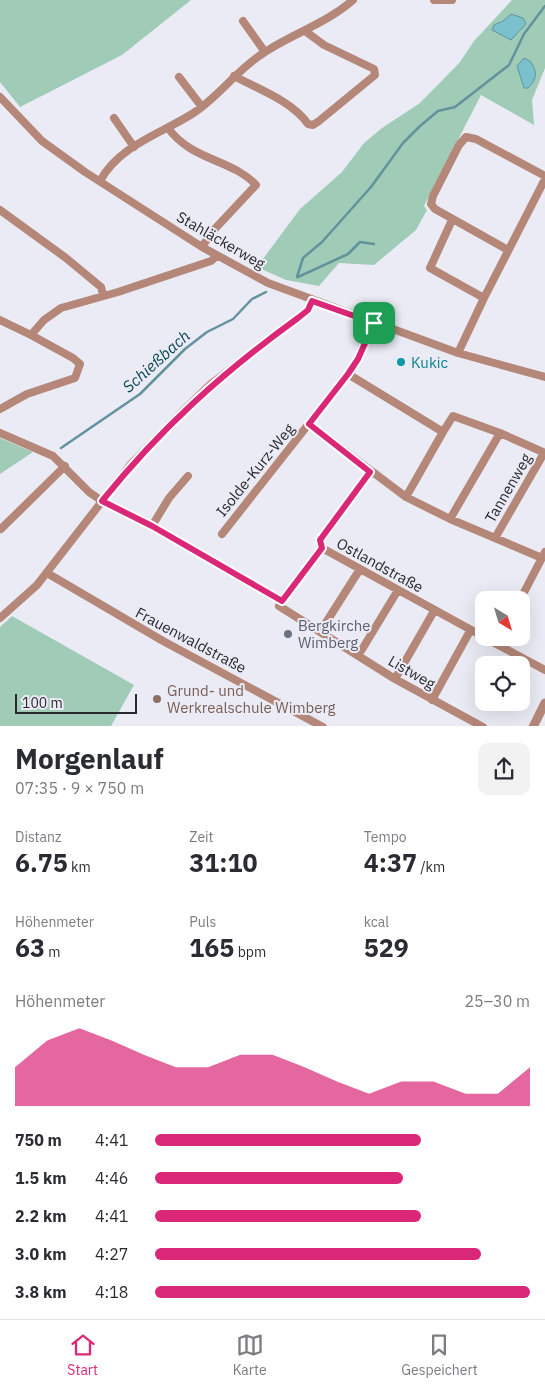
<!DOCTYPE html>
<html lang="de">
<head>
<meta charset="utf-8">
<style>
  body { margin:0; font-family:"IBM Plex Sans",sans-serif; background:#f2f2f3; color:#2b2b33; height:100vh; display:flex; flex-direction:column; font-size:19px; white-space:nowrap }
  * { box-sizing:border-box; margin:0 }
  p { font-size:16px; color:#7c7c81 }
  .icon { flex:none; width:28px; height:28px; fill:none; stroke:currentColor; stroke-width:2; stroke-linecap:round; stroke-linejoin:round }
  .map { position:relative; height:726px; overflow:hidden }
  .sheet { display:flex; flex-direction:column; background:#fff; flex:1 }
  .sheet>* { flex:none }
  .needle { width:32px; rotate:142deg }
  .controls { position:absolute; left:475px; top:591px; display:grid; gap:10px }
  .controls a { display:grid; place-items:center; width:55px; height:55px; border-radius:10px; background:#fff; box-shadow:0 5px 20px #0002; font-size:25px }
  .scale { position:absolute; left:15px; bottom:12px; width:122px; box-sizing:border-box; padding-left:5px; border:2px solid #29292d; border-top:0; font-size:14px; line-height:18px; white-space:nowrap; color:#29292d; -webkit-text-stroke:4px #ebebf6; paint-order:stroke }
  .pin { position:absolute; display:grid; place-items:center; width:42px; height:42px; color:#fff; margin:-21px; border-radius:10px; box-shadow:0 2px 8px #0006 }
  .round { display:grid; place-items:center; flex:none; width:52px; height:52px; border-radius:10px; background:#f2f2f3 }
  .overview { display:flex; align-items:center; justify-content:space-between; height:85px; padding:0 15px }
  h1 { font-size:28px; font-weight:700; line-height:38px }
  .metrics { display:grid; grid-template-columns:repeat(3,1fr); gap:8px; height:85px; padding:5px 15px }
  .metrics div { display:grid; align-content:center }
  .metrics b { font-size:25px; font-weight:700 }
  .metrics small { font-size:14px; font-weight:400 }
  .metrics p { font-size:14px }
  .chart { height:140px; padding:10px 15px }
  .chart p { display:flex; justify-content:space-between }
  .chart svg { width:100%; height:90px; margin-top:5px; fill:#db2777; opacity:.7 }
  ul { padding:0 15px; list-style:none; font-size:16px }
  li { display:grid; grid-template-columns:80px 60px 1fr; align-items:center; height:38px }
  li i { height:12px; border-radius:6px; background:#db2777 }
  .menu { display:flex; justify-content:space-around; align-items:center; height:70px; border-top:1px solid #e1e1e2; background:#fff; font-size:14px; color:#7c7c81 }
  .menu a { display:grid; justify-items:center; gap:2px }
  .menu .active { color:#db2777 }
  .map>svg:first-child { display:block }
  .green { fill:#a0ccb7 }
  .water { fill:#7bc1cd; stroke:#62939d }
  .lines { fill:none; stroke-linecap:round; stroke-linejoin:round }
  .stream { stroke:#62939d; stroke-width:2.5 }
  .minor { stroke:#b48778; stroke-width:8 }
  .tertiary { stroke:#b48778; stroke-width:9 }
  .route-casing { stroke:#fff; stroke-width:10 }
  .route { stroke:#db2777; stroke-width:6 }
  .culture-dot { fill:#0f9aa8; stroke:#ebebf6; stroke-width:2 }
  .worship-dot { fill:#6b7280; stroke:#ebebf6; stroke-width:2 }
  .education-dot { fill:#8d6e63; stroke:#ebebf6; stroke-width:2 }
  .labels { text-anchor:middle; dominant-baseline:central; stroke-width:4; stroke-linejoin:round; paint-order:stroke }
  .street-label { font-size:15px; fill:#29292d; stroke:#ebebf6 }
  .culture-label { font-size:15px; fill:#0d838f; stroke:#ebebf6; text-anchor:start }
  .worship-label { font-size:15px; fill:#5b616d; stroke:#ebebf6; text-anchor:start }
  .education-label { font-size:15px; fill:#785e54; stroke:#ebebf6; text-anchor:start }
  .water-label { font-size:16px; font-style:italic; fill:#064851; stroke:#ebebf6 }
</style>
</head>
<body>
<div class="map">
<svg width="545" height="727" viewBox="0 0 545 727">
  <rect width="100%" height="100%" fill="#ebebf6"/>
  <path class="green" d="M 0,0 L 191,0 L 122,55 L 20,107 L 0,82 Z
    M 512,0 L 545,0 L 545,68 L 532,100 L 534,125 L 481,95 L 424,206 L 427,210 L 416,230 L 374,265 L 339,263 L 319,286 L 286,280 L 257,267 L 300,209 L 342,172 L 364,143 L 382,128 L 420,103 L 460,62 L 474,41 Z
    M 0,438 L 33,452 L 0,474 Z
    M 12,616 L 134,685 L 111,726 L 0,726 L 0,627 Z"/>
  <path class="water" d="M 511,14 L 523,18 L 526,24 L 511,40 L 492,30 L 494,25 L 503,21 Z
    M 524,58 L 530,61 C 538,72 537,79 528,88 L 524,88 L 517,66 Z"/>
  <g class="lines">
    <path class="stream" d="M 297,277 L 303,258 L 322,242 L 371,187 L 403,143 L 420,126 L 438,111 L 455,107 L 509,65 L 524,34 L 545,6
      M 298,277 L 348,254 L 360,242 L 374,244
      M 61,448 L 140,394 L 185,349 L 207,332 L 233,319 L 252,299 L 266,292"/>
    <path class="minor" d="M 434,0 L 452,0
      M 243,21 L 265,52
      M 234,76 C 258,89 292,101 308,124 L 313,125 L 319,121 L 375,75 L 374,69 L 324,45 L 305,31
      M 179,77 L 202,107
      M 0,97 L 42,141 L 85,172 L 202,247 L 268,283 L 458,353 L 545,377
      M 114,118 L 134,147
      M 168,128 C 192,161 232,159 256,185 L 211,233 L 202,247
      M 100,181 C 119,146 160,134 192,114 C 219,97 237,69 265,52 C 294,33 327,23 353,0
      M 0,210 L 66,258 L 101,287 L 103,295
      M 452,220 L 430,268 L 484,298
      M 508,250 L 435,209 L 431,204 L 433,196 L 459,145 L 466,137 L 476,139 L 545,176
      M 0,320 L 31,335
      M 458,353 L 484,298 L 545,179
      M 348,374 L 443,432 L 453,416 L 500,433 L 545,453
      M 0,409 L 27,394 L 75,378 L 80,364 L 73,358 L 31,335 L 44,320 L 61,308 L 118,292 L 211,261 L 217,256
      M 309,424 L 406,497 L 450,519 L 542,558
      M 0,433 L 53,456 L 89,492 L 102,501 L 152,526 L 282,601 L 322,548 L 484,637
      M 406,497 L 443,432
      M 450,519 L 500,433
      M 152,526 L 169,498 L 188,476
      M 1,529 L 65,466
      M 222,534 L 348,374 L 358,359 L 374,323
      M 495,538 L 544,453
      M 322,548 L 321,540 L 370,472
      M 47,573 L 163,641 L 323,727
      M 520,600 L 545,552
      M 279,606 L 395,679 L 483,727
      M 0,618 L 37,585 L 131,464 L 181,413 L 211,384 L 298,318 L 308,310 L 312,301
      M 320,632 L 360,569
      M 485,638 L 545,670
      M 358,656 L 398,590
      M 395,679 L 434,611
      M 432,700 L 470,631"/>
    <path class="tertiary" d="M 533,727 L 545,703"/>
  </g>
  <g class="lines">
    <g class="route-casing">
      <path id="route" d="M 312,301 L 374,323 L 358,359 L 348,374 L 309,424 L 370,472 L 320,540 L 322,548 L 282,601 L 152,526 L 102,501 C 161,428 222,373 298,318 L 308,310 Z"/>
    </g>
    <use href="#route" class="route"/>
  </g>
  <circle class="culture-dot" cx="401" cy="362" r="5"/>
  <circle class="worship-dot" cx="288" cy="634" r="5"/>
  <circle class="education-dot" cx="157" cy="699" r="5"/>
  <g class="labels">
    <g class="street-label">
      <text transform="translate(221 240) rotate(30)">Stahläckerweg</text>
      <text transform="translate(255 470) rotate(-51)">Isolde-Kurz-Weg</text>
      <text transform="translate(508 488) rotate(-60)">Tannenweg</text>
      <text transform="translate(380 565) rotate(29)">Ostlandstraße</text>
      <text transform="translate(191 640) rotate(28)">Frauenwaldstraße</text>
      <text transform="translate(412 672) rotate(30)">Listweg</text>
    </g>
    <g class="culture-label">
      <text x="411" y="362">Kukic</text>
    </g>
    <g class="worship-label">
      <text x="298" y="625">Bergkirche<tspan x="298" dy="17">Wimberg</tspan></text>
    </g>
    <g class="education-label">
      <text x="167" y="690">Grund- und<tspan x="167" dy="17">Werkrealschule Wimberg</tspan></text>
    </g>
    <g class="water-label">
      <text transform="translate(156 361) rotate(-42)">Schießbach</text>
    </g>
  </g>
</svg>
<div class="controls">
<a><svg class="needle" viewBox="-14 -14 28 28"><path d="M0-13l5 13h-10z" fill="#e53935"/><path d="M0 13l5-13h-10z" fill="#7c7c81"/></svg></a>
<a><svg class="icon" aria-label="locate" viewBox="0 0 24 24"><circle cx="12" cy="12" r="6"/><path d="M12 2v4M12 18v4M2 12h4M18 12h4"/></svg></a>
</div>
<div class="scale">100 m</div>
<div class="pin" style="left:374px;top:323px;background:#1e9e55"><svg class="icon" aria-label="arrive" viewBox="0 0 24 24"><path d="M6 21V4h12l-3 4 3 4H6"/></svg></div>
</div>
<section class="sheet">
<div class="overview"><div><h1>Morgenlauf</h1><p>07:35 · 9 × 750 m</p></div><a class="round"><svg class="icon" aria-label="share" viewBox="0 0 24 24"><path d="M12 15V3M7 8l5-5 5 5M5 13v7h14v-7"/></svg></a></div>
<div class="metrics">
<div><p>Distanz</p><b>6.75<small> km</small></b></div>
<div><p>Zeit</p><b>31:10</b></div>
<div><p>Tempo</p><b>4:37<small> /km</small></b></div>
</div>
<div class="metrics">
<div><p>Höhenmeter</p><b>63<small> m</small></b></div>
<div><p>Puls</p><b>165<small> bpm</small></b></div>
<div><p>kcal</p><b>529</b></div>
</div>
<div class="chart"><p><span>Höhenmeter</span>25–30 m</p>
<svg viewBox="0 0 160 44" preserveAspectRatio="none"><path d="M0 44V25L10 12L20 6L30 12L40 19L50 25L60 25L70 19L80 19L90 25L100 32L110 38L120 32L130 32L140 38L150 38L160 25V44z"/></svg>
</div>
<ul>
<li><b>750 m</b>4:41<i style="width:71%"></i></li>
<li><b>1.5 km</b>4:46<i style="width:66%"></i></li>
<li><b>2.2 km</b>4:41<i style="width:71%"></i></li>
<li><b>3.0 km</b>4:27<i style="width:87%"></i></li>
<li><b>3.8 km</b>4:18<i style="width:100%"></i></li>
</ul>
</section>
<nav class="menu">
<a class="active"><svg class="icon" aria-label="home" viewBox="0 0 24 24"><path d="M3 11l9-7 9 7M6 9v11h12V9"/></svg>Start</a>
<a><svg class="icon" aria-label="map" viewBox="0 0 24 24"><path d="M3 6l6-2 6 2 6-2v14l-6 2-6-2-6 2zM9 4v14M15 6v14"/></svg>Karte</a>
<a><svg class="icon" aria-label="saved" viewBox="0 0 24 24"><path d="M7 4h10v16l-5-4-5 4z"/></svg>Gespeichert</a>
</nav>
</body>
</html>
